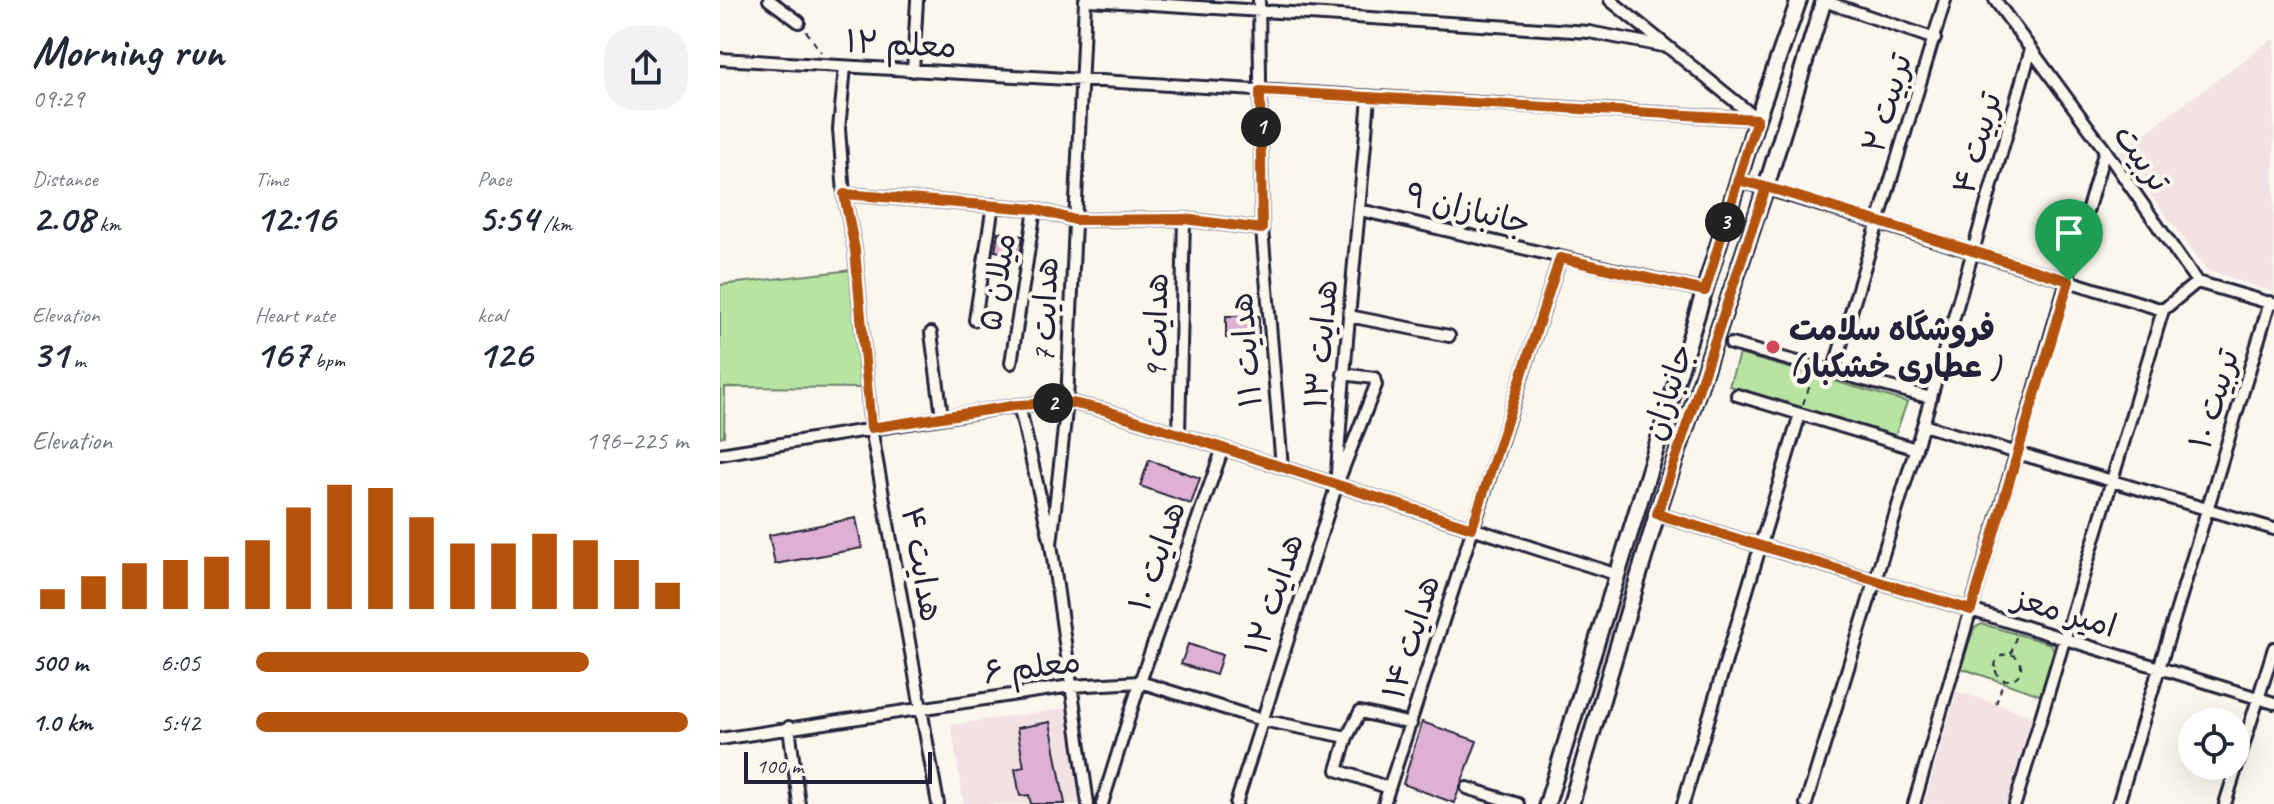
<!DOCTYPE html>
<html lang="en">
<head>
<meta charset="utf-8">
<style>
  body { margin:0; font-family:Caveat,"Playpen Sans Arabic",sans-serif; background:#f2f2f3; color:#1f2937; height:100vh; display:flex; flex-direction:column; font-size:30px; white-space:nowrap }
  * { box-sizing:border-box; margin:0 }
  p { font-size:26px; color:#747a83 }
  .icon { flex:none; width:44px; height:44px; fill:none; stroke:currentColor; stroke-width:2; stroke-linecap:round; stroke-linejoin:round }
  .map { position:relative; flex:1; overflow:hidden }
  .panel { display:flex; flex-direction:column; background:#fff; width:720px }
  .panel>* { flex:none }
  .controls { position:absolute; left:1458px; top:708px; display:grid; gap:16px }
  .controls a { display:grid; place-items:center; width:72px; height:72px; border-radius:50%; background:#fff; box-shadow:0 8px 32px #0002; font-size:40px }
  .scale { position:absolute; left:24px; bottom:20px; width:188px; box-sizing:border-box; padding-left:8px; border:4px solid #22223b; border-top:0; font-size:22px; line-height:28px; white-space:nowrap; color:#22223b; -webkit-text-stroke:6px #fbf7ec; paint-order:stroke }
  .pin { position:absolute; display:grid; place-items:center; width:68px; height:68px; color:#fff; margin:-82px -34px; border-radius:50% 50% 50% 0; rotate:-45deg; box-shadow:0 0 8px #0007 }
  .pin .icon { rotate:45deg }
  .km { position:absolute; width:40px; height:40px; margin:-20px; border-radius:50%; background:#222; color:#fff; font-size:22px; line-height:40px; text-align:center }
  .round { display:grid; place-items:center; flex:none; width:84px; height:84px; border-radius:32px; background:#f2f2f3 }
  .overview { display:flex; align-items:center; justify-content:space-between; height:136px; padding:0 32px }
  h1 { font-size:44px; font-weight:600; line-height:60px }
  .metrics { display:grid; grid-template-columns:repeat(3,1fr); gap:12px; height:136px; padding:8px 32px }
  .metrics div { display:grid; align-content:center }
  .metrics b { font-size:40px; font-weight:600 }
  .metrics small { font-size:22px; font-weight:400 }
  .metrics p { font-size:22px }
  .chart { height:224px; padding:16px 32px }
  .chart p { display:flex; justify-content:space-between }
  .chart svg { width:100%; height:144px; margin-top:8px; stroke:#b45309; stroke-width:6 }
  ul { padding:0 32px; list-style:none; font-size:26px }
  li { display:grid; grid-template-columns:128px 96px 1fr; align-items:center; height:60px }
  li i { height:20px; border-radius:10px; background:#b45309 }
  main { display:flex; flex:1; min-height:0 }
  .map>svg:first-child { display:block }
  .built { fill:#f2e2e4 }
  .green { fill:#b8e4a2; stroke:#6d836e; stroke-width:2 }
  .building { fill:#deb0d3; stroke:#22223b; stroke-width:2 }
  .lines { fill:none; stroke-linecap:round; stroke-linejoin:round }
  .street-casing { stroke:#22223b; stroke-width:16 }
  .secondary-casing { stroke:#22223b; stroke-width:20 }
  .path { stroke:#22223b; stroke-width:2; stroke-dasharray:6 6; stroke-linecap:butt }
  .street { stroke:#fbf7ec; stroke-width:10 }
  .secondary { stroke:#fbf7ec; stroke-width:14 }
  .route-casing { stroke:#fff; stroke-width:16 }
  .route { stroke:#b45309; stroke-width:10 }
  .poi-dot { fill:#d1495b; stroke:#fbf7ec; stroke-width:3 }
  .labels { text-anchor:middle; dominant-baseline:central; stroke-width:8; stroke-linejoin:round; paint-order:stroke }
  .street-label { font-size:32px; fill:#22223b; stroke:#fbf7ec }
  .poi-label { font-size:32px; font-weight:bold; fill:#22223b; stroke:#fbf7ec; text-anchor:start }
</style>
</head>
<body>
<main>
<section class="panel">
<div class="overview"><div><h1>Morning run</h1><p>09:29</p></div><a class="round"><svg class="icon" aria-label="share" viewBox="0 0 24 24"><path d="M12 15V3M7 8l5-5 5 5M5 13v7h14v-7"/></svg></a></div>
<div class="metrics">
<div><p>Distance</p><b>2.08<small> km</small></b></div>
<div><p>Time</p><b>12:16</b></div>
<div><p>Pace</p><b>5:54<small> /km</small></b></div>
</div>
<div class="metrics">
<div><p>Elevation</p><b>31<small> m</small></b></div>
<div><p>Heart rate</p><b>167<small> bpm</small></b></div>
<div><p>kcal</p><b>126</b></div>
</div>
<div class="chart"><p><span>Elevation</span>196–225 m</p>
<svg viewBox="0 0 160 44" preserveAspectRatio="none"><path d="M5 44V38M15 44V34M25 44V30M35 44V29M45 44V28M55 44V23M65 44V13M75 44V6M85 44V7M95 44V16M105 44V24M115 44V24M125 44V21M135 44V23M145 44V29M155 44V36"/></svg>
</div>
<ul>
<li><b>500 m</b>6:05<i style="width:77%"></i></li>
<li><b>1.0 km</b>5:42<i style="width:100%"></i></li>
</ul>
</section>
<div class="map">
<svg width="1554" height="804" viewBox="0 0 1554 804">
  <rect width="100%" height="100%" fill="#fbf7ec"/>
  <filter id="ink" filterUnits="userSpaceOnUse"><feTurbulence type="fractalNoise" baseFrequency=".0125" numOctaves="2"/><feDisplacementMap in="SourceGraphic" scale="16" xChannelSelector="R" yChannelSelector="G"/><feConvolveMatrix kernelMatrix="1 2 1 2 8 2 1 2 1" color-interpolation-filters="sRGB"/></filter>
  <g filter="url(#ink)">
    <path class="built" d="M 1554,38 L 1554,292 L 1487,270 L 1399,152 Z
      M 1237,691 L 1312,716 L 1286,804 L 1204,804 Z
      M 346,708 L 361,804 L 244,804 L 231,725 Z"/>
    <path class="green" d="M 131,270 L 141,388 L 5,387 L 4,436 L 0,437 L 0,285 Z
      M 1019,354 L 1187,402 L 1175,436 L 1009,386 Z
      M 1262,624 L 1331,644 L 1335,652 L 1320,695 L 1241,668 L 1254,628 Z"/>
    <path class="building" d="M 278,232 L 303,236 L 300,256 L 275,251 Z
      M 506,316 L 539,316 L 539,338 L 506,338 Z
      M 429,460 L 480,478 L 471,504 L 420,486 Z
      M 136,518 L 142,548 L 55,564 L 49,535 Z
      M 468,644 L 502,655 L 496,675 L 461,664 Z
      M 330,722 L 345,804 L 311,804 L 309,795 L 300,796 L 295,769 L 304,767 L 297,728 Z
      M 702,722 L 757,741 L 734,803 L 683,784 Z"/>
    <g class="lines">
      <g class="street-casing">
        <path id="street" d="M 49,0 L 79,22
          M 370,0 L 869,32 L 948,47
          M 539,0 L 542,229 L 562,467
          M 890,0 L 1037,119
          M 1275,0 L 1385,150 L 1477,282 L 1553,304
          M 1104,1 L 1215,39
          M 0,59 L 1037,119
          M 125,67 L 119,129 L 124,194 L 135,250 L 151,428 L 218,804
          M 193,71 L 197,0
          M 1018,180 L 1443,310
          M 124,194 L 315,209 L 355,220 L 464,219 L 542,229
          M 640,210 L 985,291
          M 1443,310 L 1477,282
          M 629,316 L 729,336
          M 255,320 L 273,205
          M 211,333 L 222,416
          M 1011,344 L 1211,398
          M 291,363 L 315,209
          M 1113,372 L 1225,0
          M 1017,395 L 1196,449
          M 299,405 L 331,544 L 368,804
          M 1203,425 L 1554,529
          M 459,434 L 464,219
          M 0,454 L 299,405 L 347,402 L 384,410 L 898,575
          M 617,474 C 624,348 639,222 649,97
          M 937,514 L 1554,703
          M 331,544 L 347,402 L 365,0
          M 69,727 L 79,804
          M 0,739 L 351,686 L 420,682 L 542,720 L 627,737
          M 669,788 L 617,770 L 627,737 L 640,712 L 691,724
          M 747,788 L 798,804
          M 382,804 L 420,682 L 503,448
          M 516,804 L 617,484 L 656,385 L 654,378 L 623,374
          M 664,804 L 840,258
          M 963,804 L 1080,414
          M 1086,804 L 1203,425 L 1311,49
          M 1194,804 L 1385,150
          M 1295,804 L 1443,310
          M 1398,804 L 1550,302
          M 1505,804 L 1554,648"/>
      </g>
      <g class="secondary-casing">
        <path id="secondary" d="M 827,804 L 1037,119 L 1079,0
          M 851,804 L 937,514 L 1046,187 L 1104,0"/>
      </g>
      <path class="path" d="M 86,31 L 101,52
        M 1083,404 L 1092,380
        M 1291,654 L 1296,637
        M1275 667a13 13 0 1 1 26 0a13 13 0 1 1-26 0Z
        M 1276,704 L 1284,680"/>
      <use href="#street" class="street"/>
      <use href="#secondary" class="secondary"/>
    </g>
  </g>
  <g class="lines" filter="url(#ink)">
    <g class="route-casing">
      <path id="route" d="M 1349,281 L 1060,191 L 1018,180 L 1037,119 L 540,91 L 542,229 L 464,219 L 355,220 L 315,209 L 124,194 L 135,250 L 151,428 L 299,405 L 347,402 L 384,410 L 752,528 L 840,258 L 985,291 L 1018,180 L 1046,187 L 937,514 L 1251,610 L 1349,281"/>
    </g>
    <use href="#route" class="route"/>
  </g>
  <circle class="poi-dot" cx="1053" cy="347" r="8"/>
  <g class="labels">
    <g class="street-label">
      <text transform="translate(181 44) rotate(3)">معلم ۱۲</text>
      <text transform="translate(1167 103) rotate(-73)">تربیت ۲</text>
      <text transform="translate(1257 143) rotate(-74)">تربیت ۴</text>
      <text transform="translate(1422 158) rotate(55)">تربیت</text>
      <text transform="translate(748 209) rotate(14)">جانبازان ۹</text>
      <text transform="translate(277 282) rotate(-81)">میلان ۵</text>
      <text transform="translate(325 310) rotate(-88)">هدایت 7</text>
      <text transform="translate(436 326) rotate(-89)">هدایت 9</text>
      <text transform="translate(601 344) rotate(-85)">هدایت ۱۳</text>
      <text transform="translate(526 350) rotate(-95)">هدایت ۱۱</text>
      <text transform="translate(948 392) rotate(-72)">جانبازان</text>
      <text transform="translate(1494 399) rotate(-73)">تربیت ۱۰</text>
      <text transform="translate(437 556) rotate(-71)">هدایت ۱۰</text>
      <text transform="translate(202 564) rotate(80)">هدایت ۴</text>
      <text transform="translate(554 594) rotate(-72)">هدایت ۱۲</text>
      <text transform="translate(1345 612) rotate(17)">امیر معز</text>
      <text transform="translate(691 637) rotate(-73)">هدایت ۱۴</text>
      <text transform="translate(312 667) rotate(-7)">معلم ۶</text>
    </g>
    <g class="poi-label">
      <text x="1069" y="329">فروشگاه سلامت<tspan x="1069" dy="37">(عطاری خشکبار )</tspan></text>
    </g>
  </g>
</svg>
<div class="controls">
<a><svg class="icon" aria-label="locate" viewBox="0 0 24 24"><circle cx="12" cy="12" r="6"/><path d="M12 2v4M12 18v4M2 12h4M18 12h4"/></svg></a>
</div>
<div class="scale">100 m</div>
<div class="pin" style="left:1349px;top:281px;background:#1e9e55"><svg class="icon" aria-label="arrive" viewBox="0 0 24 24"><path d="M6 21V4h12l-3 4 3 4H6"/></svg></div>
<b class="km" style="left:541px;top:127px">1</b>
<b class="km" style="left:333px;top:403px">2</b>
<b class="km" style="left:1005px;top:222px">3</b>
</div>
</main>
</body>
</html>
